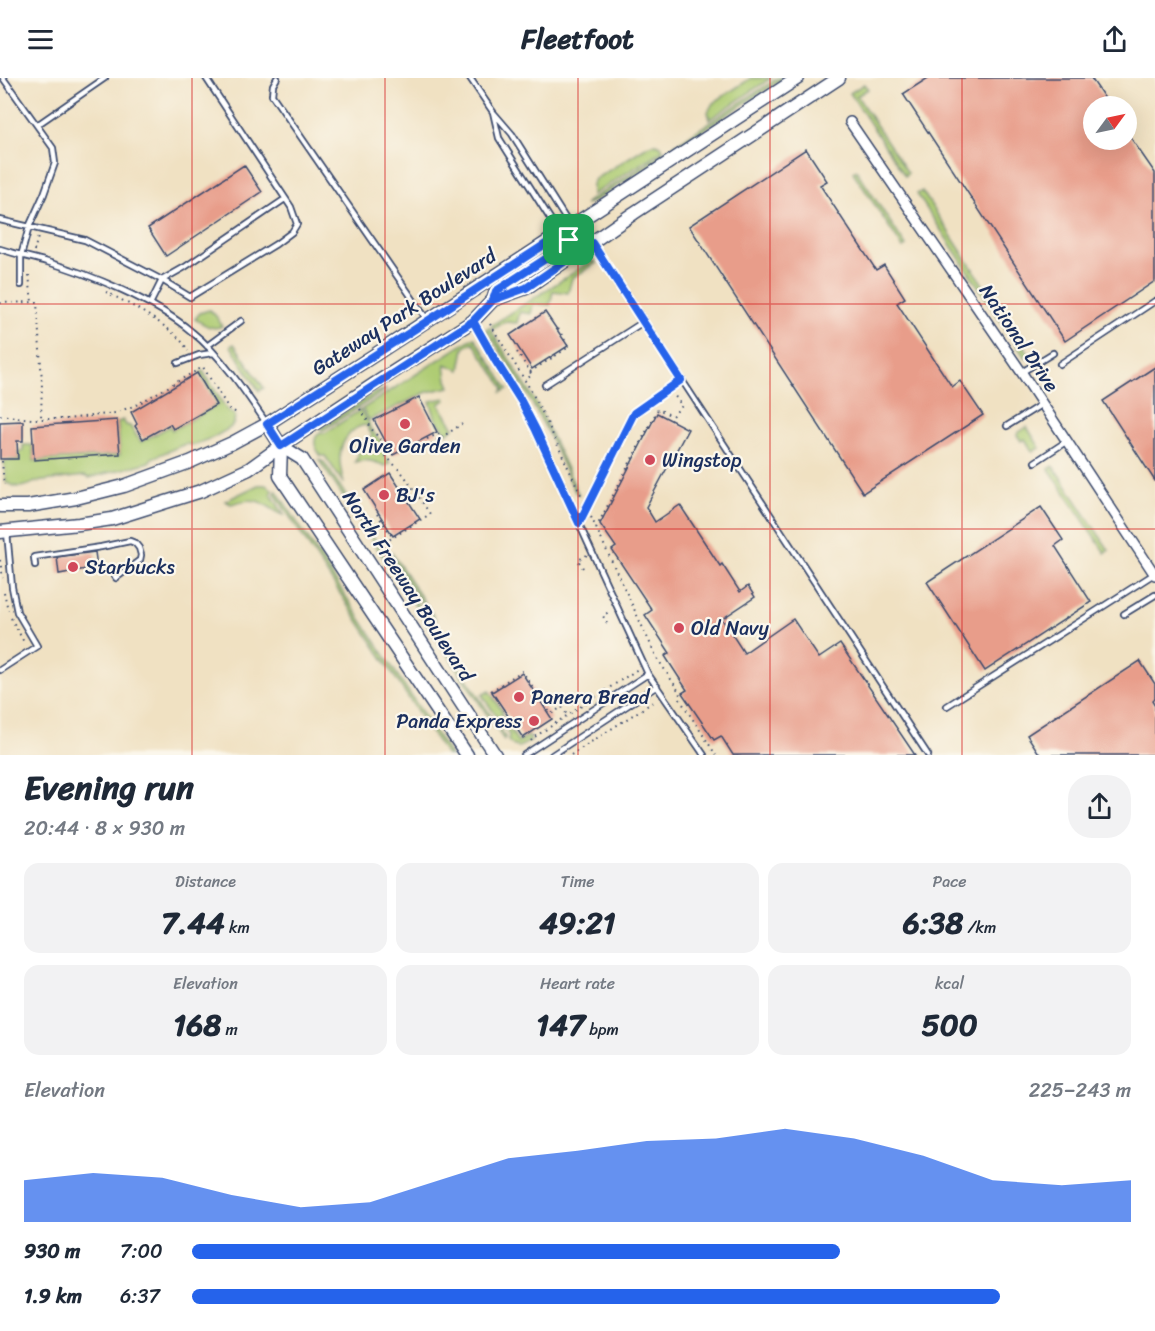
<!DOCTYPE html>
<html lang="en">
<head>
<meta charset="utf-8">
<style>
  body { margin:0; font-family:Sriracha,sans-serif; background:#f2f2f3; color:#1f2937; height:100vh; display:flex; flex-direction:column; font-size:22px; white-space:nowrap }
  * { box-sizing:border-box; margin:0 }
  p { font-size:20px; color:#747a83 }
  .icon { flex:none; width:33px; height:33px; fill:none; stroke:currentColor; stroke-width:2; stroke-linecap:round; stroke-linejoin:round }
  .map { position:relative; height:677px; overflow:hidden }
  .panel { display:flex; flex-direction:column; background:#fff; flex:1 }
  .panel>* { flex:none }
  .needle { width:39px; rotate:57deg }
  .controls { position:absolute; left:1083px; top:18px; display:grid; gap:12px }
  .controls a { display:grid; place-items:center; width:54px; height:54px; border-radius:50%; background:#fff; box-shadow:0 6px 24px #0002; font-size:30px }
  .pin { position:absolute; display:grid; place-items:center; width:51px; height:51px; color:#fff; margin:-26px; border-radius:12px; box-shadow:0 3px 9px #0006 }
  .round { display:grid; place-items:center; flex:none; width:63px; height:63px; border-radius:24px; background:#f2f2f3 }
  .headline { display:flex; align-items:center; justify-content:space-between; height:102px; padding:0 24px }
  h1 { font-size:33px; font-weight:700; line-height:45px }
  .metrics { display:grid; grid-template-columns:repeat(3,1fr); gap:9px; height:102px; padding:6px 24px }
  .metrics div { display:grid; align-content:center; border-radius:15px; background:#f2f2f3; text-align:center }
  .metrics b { font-size:30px; font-weight:700 }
  .metrics small { font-size:16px; font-weight:400 }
  .metrics p { font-size:16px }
  .chart { height:168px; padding:12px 24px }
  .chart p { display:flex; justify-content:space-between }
  .chart svg { width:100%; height:108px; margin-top:6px; fill:#2563eb; opacity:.7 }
  ul { padding:0 24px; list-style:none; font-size:20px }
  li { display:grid; grid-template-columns:96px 72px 1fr; align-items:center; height:45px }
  li i { height:15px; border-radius:8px; background:#2563eb }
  header { display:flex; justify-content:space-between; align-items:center; height:78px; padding:0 24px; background:#fff; font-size:27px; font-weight:700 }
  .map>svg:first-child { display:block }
  .green { fill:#afcc73; stroke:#657e68; stroke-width:1.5 }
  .building { fill:#e89d8a }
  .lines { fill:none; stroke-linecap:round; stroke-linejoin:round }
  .service-casing { stroke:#3b4a6d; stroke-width:8 }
  .minor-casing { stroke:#3b4a6d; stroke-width:12 }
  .tertiary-casing { stroke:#3b4a6d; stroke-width:15 }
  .path { stroke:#3b4a6d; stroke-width:2; stroke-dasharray:1.5 4.5; stroke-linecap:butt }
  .service { stroke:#fff; stroke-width:4.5 }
  .minor { stroke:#fff; stroke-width:9 }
  .tertiary { stroke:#fff; stroke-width:12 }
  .route-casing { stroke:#fff; stroke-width:12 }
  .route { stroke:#2563eb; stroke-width:8 }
  .grid { fill:none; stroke:#d62828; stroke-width:1.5; stroke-opacity:0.55 }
  .poi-dot { fill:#d1495b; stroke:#fbf7ec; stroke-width:2 }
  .labels { text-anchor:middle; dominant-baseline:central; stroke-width:4.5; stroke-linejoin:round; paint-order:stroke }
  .street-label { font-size:20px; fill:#1b2f5e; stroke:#fbf7ec }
  .poi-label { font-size:20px; fill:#1b2f5e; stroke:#fbf7ec; text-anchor:start }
</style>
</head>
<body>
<header><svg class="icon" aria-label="menu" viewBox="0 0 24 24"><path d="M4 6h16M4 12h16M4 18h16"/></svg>Fleetfoot<svg class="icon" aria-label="share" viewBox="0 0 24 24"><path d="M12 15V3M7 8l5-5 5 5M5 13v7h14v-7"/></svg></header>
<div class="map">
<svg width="1155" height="677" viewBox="0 0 1155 677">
  <rect width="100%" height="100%" fill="#fbf7ec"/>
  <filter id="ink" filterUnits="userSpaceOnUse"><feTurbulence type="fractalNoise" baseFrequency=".0167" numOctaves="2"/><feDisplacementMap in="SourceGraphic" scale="12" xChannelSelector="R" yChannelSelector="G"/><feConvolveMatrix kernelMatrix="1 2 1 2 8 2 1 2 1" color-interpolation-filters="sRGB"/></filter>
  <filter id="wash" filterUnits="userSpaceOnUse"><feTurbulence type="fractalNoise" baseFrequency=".008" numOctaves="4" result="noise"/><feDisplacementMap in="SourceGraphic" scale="24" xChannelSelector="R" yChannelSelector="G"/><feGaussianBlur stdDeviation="1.35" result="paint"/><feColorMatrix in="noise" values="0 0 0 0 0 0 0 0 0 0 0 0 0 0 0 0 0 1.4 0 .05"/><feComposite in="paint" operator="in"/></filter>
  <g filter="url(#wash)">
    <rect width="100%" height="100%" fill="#f0e1c2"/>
    <path class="green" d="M 751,0 L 771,0 L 710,41 L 708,34 L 713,25 Z
      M 778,0 L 784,0 L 594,123 L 586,126 L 587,124 Z
      M 864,6 L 868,11 L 857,18 L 908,95 L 905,98 L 850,15 Z
      M 656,66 L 661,68 L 663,72 L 592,117 L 592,106 L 595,101 L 649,67 Z
      M 856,92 L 906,168 L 903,170 L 853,94 Z
      M 922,113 L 995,225 L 991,228 L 917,116 Z
      M 593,182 L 596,185 L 572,200 L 568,215 L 553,213 L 550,227 L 533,226 L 531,236 L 520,234 L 517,245 L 505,244 L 493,251 L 492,247 Z
      M 997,227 L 1030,277 L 1025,280 L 992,230 Z
      M 209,232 C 216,235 218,242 222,248 C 212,253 204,246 195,241 L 200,235 Z
      M 489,249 L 531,316 L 542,337 L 579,417 L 575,414 L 548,355 L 524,310 L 486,251 Z
      M 474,259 L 508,311 L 502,314 L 504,310 L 473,264 L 464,270 L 460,292 L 445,286 L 447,302 L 450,309 L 427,314 L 369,342 L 362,331 Z
      M 234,266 L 264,310 L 259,313 L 232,270 L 231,268 Z
      M 203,293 L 227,332 L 235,337 L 234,345 L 230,350 L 214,359 L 193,367 L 185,366 L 152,380 L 149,384 L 89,400 L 84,398 L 35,404 C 29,408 20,410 14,408 C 11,407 9,405 6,405 L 4,383 L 19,382 L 19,374 L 23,373 L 23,367 L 32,367 L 34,383 L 120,377 L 118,344 L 123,342 L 126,347 L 130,348 L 141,364 L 170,348 L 172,352 L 218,327 L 200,295 Z
      M 387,311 L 323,352 L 320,350 L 374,315 Z
      M 445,320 L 446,322 L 439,326 L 454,350 L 447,355 L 436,342 L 430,323 Z
      M 360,332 L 369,345 L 370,350 L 382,365 L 385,378 L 390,385 L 385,388 C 374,383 367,381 355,384 L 362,368 L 372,358 L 366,347 C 352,348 341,364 340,377 C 339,387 342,397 344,406 L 325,378 L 321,378 C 315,370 311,362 320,354 L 325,355 Z
      M 1027,349 L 1040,370 L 1032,373 L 1025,361 L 1021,363 L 1017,357 L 1018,355 Z
      M 319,382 L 324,384 L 505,659 L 504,662 Z
      M 1053,388 L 1109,472 L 1105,475 L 1049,391 Z
      M 258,407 C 264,406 269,407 272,412 L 271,416 L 284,437 C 277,435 273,431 266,427 C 254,420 245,422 231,426 L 225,423 Z
      M 276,412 L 450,677 L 446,677 L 275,416 Z
      M 392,475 L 436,542 L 434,544 L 390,477 Z
      M 489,613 L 503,634 L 501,636 L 518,664 L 529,658 L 531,663 L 519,669 L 514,668 L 508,663 L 509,657 L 482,617 Z"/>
    <g id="blocks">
      <path class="building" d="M 928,0 L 1091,0 L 1110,28 L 1094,28 L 1094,62 L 1126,62 L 1126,53 L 1155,95 L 1155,203 L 1065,263 L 903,16 Z
        M 806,71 L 827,103 L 820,107 L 876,192 L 884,187 L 905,220 L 897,225 L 952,309 L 960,303 L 983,337 L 863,415 L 689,148 Z
        M 244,87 L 262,114 L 166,178 L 148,150 Z
        M 545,234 L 568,268 L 532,291 L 510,257 Z
        M 1155,289 L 1155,403 L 1103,323 Z
        M 197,295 L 216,327 L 173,351 L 170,346 L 143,361 L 135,348 L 137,346 L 131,334 Z
        M 419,319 L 437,354 L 393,377 L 374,342 Z
        M 657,335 L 688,351 L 646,429 L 655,444 L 680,427 L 720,488 L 722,486 L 740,514 L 748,508 L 755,519 L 722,541 L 744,575 L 793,541 L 819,580 L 840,566 L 915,677 L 733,677 L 721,658 L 714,662 L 682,615 L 687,612 L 665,578 L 670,575 L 645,537 L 652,532 L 612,472 L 616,469 L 600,446 Z
        M 117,342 L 120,376 L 34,382 L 32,348 Z
        M 23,343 L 23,363 L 17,363 L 18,381 L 0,381 L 0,344 Z
        M 390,395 L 420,441 L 393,458 L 364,412 Z
        M 1041,429 L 1063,462 L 1055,468 L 1091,524 L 985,593 L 927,504 Z
        M 95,474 L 97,489 L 59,496 L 57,479 Z
        M 1140,583 L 1155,606 L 1155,620 L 1152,623 L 1155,628 L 1155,677 L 1040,677 L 1027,657 Z
        M 522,595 L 552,641 L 523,660 L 492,614 Z"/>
    </g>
  </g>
  <g filter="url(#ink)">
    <use href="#blocks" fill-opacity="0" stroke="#3b4a6d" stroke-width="1.5"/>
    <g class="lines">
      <g class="service-casing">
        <path id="service" d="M 3,0 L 53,70 L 55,85 L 44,116 L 29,149 L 21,178 L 21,207
          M 277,0 L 273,7 L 272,17 L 426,240
          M 470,0 L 493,34 L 512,56 L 567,143 L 567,149
          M 493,34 L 499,60 L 556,150 L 561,151
          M 37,47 L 105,0
          M 0,142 L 85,162 L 162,202 L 190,219 L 276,166 L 292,154 L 297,146 L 291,129 L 206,0
          M 592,165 L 928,677
          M 0,171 C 15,176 29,179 44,183 C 90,196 156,223 192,254 C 221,277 246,315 267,346
          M 150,226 L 162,202 L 185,189 L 285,121
          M 473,243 C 494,280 517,315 536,352 L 648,596 L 704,677
          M 207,268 L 241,243
          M 178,285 L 199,277 L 213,275
          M 1060,286 L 1155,223
          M 1022,294 L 1053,275
          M 545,307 L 643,244
          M 1007,348 L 1042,326
          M 1035,384 L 1067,363
          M 579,445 L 634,335 L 681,302
          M 35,487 L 34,479 L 101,469 L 130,463 L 135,465 L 139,470 L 141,477 L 140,482 L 116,500 L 111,492
          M 1124,536 L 1155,517
          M 0,592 L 37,568 L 17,534 L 12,509 L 7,454
          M 947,628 L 1154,496
          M 524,677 L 648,596
          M 552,677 L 657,608"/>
      </g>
      <g class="minor-casing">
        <path id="minor" d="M 850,44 L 1022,295 L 1155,497"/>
      </g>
      <g class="tertiary-casing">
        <path id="tertiary" d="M 493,222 L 496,213 L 564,169 L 569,162 L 567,152
          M 267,346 L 281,368 L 302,381 L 495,677
          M 281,368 L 280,398 L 467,677
          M 0,428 L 28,428 L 76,420 L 124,408 L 190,384 L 232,365 L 267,346 L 376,276 L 798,0
          M 0,454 L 79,446 L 112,441 L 201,413 L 249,391 L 281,368 L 376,305 L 473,243 L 493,222 L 526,210 L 634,135 L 839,0"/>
      </g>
      <path class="path" d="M 34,173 L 38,159
        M 29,197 L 32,224
        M 106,214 C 128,225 178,251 188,273
        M 0,225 L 37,224 L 42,304 L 41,340
        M 490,246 L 529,309 L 544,338 L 581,417
        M 517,274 L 532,297 L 525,302
        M 530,294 L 569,269 L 557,249
        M 360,331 L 369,345 L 370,349 L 383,365 L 386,378 L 404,397 L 430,436 L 381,467
        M 0,337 L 32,341 L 68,341 L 115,335 L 136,327 L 203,289 L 229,331 L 237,335
        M 427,361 L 440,355 L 442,358
        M 416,376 L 462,346
        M 2,383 L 4,407
        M 377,436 L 393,460
        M 591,439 L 657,580 L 680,615 L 679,620 L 716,677
        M 596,450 L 658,331 L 672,338 L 682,328 L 674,317
        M 0,482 L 3,500
        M 583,490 L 578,482 L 587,477
        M 4,514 L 8,532
        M 11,540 L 25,566
        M 607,545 L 603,538 L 610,533
        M 491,613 L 522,593 L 551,636 L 562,629 L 567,637
        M 531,663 L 533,660 L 638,591
        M 571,677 L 656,622"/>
      <use href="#service" class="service"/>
      <use href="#minor" class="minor"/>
      <use href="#tertiary" class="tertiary"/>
    </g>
  </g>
  <g class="lines" filter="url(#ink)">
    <g class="route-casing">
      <path id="route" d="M 569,162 L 567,152 L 409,255 L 267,346 L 281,368 L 473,243 L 493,222 L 526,210 L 592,165 L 681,302 L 634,335 L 579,445 L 536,352 L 521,323 L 495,282 L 473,243 L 493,222 L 496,213 L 564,169 L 569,162"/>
    </g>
    <use href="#route" class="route"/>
  </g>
  <path class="grid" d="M 192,0 L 192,677M 385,0 L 385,677M 578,0 L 578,677M 770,0 L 770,677M 962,0 L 962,677M 0,226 L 1155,226M 0,451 L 1155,451"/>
  <g class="poi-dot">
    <circle cx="405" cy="346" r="6"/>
    <circle cx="650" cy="382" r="6"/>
    <circle cx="384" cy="417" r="6"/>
    <circle cx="73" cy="489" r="6"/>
    <circle cx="679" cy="550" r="6"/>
    <circle cx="519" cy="619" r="6"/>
    <circle cx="534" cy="643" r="6"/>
  </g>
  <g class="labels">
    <g class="street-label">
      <text transform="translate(404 234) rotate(-33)">Gateway Park Boulevard</text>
      <text transform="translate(1019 260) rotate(56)">National Drive</text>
      <text transform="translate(408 508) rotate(57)">North Freeway Boulevard</text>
    </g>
    <g class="poi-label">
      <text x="405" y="368" text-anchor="middle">Olive Garden</text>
      <text x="662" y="382">Wingstop</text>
      <text x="396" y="417">BJ's</text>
      <text x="85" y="489">Starbucks</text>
      <text x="691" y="550">Old Navy</text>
      <text x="531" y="619">Panera Bread</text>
      <text x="522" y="643" text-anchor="end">Panda Express</text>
    </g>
  </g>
</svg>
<div class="controls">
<a><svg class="needle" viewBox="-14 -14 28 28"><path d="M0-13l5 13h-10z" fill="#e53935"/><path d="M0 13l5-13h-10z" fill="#747a83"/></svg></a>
</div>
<div class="pin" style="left:569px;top:162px;background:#1e9e55"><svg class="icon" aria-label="arrive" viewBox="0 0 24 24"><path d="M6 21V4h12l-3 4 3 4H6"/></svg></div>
</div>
<section class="panel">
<div class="headline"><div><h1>Evening run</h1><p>20:44 · 8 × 930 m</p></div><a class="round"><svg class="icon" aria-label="share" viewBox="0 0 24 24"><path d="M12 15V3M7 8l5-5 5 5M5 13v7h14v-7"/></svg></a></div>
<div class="metrics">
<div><p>Distance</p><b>7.44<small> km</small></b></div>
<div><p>Time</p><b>49:21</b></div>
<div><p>Pace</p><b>6:38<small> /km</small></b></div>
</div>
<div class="metrics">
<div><p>Elevation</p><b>168<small> m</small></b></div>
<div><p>Heart rate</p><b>147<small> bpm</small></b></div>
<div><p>kcal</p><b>500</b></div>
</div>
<div class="chart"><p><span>Elevation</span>225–243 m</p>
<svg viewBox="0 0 160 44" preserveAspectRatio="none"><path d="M0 44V27L10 24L20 26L30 33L40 38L50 36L60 27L70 18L80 15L90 11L100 10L110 6L120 10L130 17L140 27L150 29L160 27V44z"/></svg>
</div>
<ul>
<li><b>930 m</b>7:00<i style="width:69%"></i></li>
<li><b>1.9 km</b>6:37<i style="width:86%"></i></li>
</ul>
</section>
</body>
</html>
